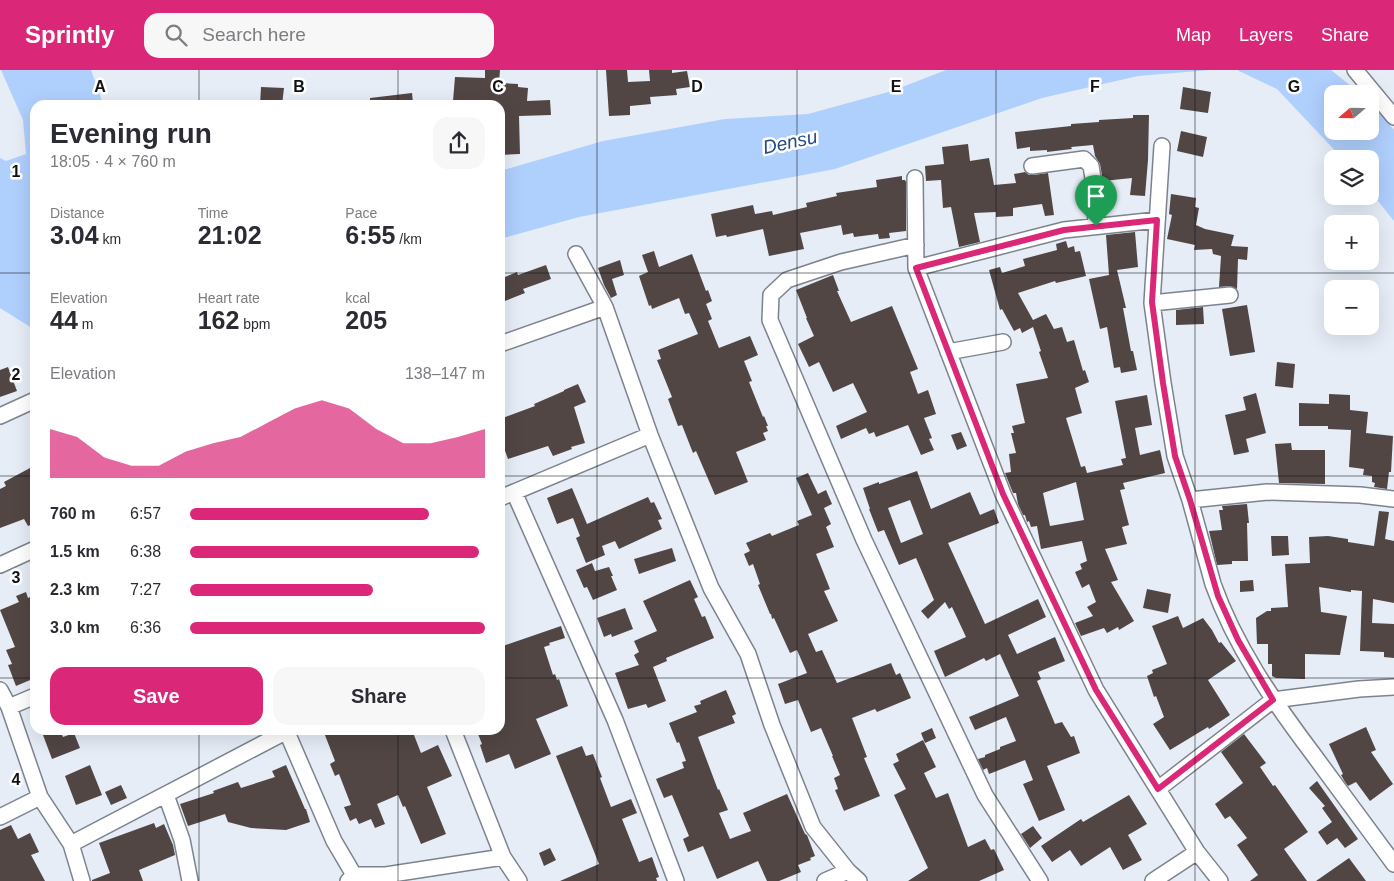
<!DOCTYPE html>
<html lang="en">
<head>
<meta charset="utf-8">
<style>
  body { margin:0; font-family:Arial,sans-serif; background:#f7f7f7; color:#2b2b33; height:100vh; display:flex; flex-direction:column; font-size:19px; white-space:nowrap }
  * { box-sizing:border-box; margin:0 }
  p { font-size:16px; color:#7c7c81 }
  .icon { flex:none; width:28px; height:28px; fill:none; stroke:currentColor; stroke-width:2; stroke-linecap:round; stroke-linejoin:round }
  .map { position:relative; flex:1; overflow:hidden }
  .side { position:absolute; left:30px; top:30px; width:475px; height:635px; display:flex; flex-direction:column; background:#fff; border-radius:15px; box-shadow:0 5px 20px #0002 }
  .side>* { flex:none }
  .needle { width:32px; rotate:250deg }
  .fabs { position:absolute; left:1324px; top:15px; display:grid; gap:10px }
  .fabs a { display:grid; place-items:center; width:55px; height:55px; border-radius:10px; background:#fff; box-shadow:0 5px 20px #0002; font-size:25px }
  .pin { position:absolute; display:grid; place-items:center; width:42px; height:42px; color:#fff; margin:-51px -21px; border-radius:50% 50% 50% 0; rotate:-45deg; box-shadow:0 0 5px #0007 }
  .pin .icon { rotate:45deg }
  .round { display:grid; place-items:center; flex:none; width:52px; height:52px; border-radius:15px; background:#f7f7f7 }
  .headline { display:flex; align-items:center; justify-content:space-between; height:85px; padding:0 20px }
  h1 { font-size:28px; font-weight:600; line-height:38px }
  .metrics { display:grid; grid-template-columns:repeat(3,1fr); gap:8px; height:85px; padding:5px 20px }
  .metrics div { display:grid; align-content:center }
  .metrics b { font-size:25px; font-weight:600 }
  .metrics small { font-size:14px; font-weight:400 }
  .metrics p { font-size:14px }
  .chart { height:140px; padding:10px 20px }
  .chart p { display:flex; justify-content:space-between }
  .chart svg { width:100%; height:90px; margin-top:5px; fill:#db2777; opacity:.7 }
  .cta { display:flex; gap:10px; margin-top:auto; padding:10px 20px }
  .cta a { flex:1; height:58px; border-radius:15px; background:#db2777; color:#fff; font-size:20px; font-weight:600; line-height:58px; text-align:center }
  .cta a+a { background:#f7f7f7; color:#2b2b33 }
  ul { padding:0 20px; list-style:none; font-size:16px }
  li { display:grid; grid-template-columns:80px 60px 1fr; align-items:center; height:38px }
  li i { height:12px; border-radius:6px; background:#db2777 }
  header { display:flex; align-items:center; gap:30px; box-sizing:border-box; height:70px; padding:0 25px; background:#db2777; color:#fff }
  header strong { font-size:24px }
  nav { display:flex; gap:28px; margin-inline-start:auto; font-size:18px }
  .search { width:350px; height:45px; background:#f7f7f7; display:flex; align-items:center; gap:12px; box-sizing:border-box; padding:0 18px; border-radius:15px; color:#7c7c81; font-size:19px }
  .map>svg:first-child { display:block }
  .water { fill:#afcffd }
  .building { fill:#514644; fill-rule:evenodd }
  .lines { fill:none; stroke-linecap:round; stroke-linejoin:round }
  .minor-casing { stroke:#7d838d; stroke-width:18 }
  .minor { stroke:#fff; stroke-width:15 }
  .route-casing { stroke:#fff; stroke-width:10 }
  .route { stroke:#db2777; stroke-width:6 }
  .grid { fill:none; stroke:#101215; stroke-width:1; stroke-opacity:0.55 }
  .labels { text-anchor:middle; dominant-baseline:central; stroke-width:5; stroke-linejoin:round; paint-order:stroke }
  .water-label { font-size:19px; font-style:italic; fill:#234b82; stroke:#fff }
  .grid-label { font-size:16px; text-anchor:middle; font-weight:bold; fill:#101215; stroke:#fff; stroke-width:5; stroke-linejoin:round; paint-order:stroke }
</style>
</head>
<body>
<header>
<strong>Sprintly</strong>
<div class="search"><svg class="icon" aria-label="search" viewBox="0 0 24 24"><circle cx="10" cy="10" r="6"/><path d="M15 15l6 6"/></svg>Search here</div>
<nav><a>Map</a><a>Layers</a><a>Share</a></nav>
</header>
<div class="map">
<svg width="1394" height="811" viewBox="0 0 1394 811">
  <rect width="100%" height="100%" fill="#e6edf7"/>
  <path class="water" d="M 1,0 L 91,0 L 102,31 L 102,35 L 35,35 L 35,161 L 30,169 L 35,177 L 35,260 L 0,238 L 0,88 L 6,91 L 26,84 L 23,50 Z
    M 946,0 L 1211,0 L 1138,6 L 1042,28 L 835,99 L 579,147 L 500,169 L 500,101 L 603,71 L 725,49 L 808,44 L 892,21 Z
    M 1237,0 L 1331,0 L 1361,24 L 1332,24 L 1332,61 L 1370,61 L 1370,32 L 1394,60 L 1394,151 L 1370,121 L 1370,89 L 1343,89 L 1277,19 Z"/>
  <path class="building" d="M 485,0 L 500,0 L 499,13 L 518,14 L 518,17 L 528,18 L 527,31 L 550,30 L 551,45 L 519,46 L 520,84 L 500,85 L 500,35 L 483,35 L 483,33 L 453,31 L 455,7 L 485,8 Z
    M 606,0 L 627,0 L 628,12 L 650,11 L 649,0 L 672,0 L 672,3 L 687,1 L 690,17 L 676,19 L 677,25 L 650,27 L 651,34 L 630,36 L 630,45 L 609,46 Z
    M 261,17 L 284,18 L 282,35 L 260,35 Z
    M 1183,17 L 1211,22 L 1208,43 L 1180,39 Z
    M 412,23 L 413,33 L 397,35 L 370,35 L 370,28 Z
    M 1133,45 L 1149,45 L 1148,90 L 1145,126 L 1130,125 L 1132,108 L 1103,111 L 1100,94 L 1095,86 L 1093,75 L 1071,77 L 1072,79 L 1047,82 L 1047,80 L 1030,81 L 1030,77 L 1017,79 L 1015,62 L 1071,56 L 1071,54 L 1099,52 L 1099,50 L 1133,48 Z
    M 1181,61 L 1207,67 L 1203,87 L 1177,81 Z
    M 968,74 L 970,91 L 989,88 L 994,115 L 1016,113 L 1014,104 L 1025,102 L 1029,105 L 1033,105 L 1048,103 L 1054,145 L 1045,146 L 1042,134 L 1013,138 L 1013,146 L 996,147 L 996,142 L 974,143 L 980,172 L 959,177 L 951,137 L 943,138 L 941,110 L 926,111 L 925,96 L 944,94 L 942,77 Z
    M 902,106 L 902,110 L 905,110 L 906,112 L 906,161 L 889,163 L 890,168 L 879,169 L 878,164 L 854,167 L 853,163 L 843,165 L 841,155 L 800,163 L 804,179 L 769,186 L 763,159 L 727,167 L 726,165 L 716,167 L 711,144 L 753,135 L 755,144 L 772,141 L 773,145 L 807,137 L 806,133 L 837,126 L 836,123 L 877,117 L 876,110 Z
    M 1171,124 L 1196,128 L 1195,137 L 1199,138 L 1196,155 L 1205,159 L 1234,165 L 1231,176 L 1248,177 L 1247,190 L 1238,189 L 1237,219 L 1230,216 L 1219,217 L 1221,186 L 1213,184 L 1212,179 L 1194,180 L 1195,175 L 1167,169 L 1172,145 L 1169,144 Z
    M 1135,162 L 1138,197 L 1117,200 L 1126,238 L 1123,238 L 1131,281 L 1133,281 L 1137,300 L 1121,303 L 1120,297 L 1114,298 L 1107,257 L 1100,259 L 1089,209 L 1109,205 L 1106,165 Z
    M 1066,171 L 1068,178 L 1074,176 L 1075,182 L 1080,181 L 1086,206 L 1056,213 L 1055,211 L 1018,223 L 1033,250 L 1046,244 L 1054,259 L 1062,257 L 1067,272 L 1074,270 L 1083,301 L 1085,300 L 1089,312 L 1075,318 L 1082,343 L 1066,348 L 1081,397 L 1085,396 L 1087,403 L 1123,395 L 1121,389 L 1126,388 L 1115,331 L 1147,325 L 1152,355 L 1135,358 L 1140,385 L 1160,380 L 1165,403 L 1123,413 L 1125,419 L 1120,420 L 1129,455 L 1122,457 L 1127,474 L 1105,479 L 1118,510 L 1111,512 L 1134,551 L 1119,560 L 1118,557 L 1107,563 L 1104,558 L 1081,566 L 1075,553 L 1093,546 L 1087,537 L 1096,532 L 1089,514 L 1082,518 L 1075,502 L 1082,499 L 1080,494 L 1087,491 L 1082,471 L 1041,479 L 1037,456 L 1031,457 L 1029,451 L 1027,452 L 1025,445 L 1023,445 L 1018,434 L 1016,423 L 1013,423 L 1005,403 L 1011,402 L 1009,384 L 1016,383 L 1011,363 L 1014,363 L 1012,356 L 1025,353 L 1016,314 L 1048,308 L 1039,282 L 1041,281 L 1033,257 L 1022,263 L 1020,258 L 1014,261 L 1002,239 L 1000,240 L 989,200 L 1000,197 L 1002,203 L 1025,196 L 1023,189 L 1057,180 L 1056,174 ZM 1076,412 L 1084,450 L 1050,456 L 1043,423 Z
    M 654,181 L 659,197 L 692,184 L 706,221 L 708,220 L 712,231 L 706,234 L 712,249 L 708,251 L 719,278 L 750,266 L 758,285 L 744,291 L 752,311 L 749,312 L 763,347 L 764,346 L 768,356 L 766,356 L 768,361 L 763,363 L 766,370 L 736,382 L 748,412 L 715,425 L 696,381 L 693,383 L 682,355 L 678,356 L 668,329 L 672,327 L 657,290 L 661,289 L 658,280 L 698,264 L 689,243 L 685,244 L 679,228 L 652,239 L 651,235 L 649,236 L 639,206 L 648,202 L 642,185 Z
    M 620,190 L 624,205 L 612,209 L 617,225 L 611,228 L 604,215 L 598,198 Z
    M 546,195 L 551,209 L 523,219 L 525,223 L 500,233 L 500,209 L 517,202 L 518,205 Z
    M 833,205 L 839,221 L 837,221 L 851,252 L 892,236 L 918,299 L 910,302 L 918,324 L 928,320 L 936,344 L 924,348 L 932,368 L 929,369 L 934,380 L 921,385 L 908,355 L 876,367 L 874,362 L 869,364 L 866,358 L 841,369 L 836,356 L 867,342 L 853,313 L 833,322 L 819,292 L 809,297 L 798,274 L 814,266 L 806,248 L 807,248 L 796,220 Z
    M 1247,235 L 1255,282 L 1230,286 L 1222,239 Z
    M 1203,237 L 1204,254 L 1176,255 L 1176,240 Z
    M 1277,292 L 1295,294 L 1293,318 L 1275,316 Z
    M 8,297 L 17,321 L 0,327 L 0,300 Z
    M 578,314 L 586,332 L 574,337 L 585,373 L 571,377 L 572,379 L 553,386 L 548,376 L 508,389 L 500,367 L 500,349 L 535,336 L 534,334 L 564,321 L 564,320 Z
    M 1256,323 L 1266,363 L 1246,369 L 1249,382 L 1234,385 L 1225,345 L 1246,340 L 1243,327 Z
    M 1329,324 L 1350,325 L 1350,340 L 1368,342 L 1366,363 L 1393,366 L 1391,402 L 1389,402 L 1387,419 L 1374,417 L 1375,413 L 1372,412 L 1372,406 L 1363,405 L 1364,399 L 1349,397 L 1351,360 L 1328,359 L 1328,356 L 1299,356 L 1299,333 L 1329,334 Z
    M 961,362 L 967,376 L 957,380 L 951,365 Z
    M 1291,373 L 1292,380 L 1325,380 L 1325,414 L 1279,413 L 1275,374 Z
    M 30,398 L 35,408 L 35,453 L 28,456 L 24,449 L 0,458 L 0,419 L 6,416 L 4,412 Z
    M 917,401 L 931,439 L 970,422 L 980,445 L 994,439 L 999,453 L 948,473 L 985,554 L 1038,529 L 1046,547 L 1008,565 L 1017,584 L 1055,567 L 1065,591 L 1038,602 L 1041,609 L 1037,611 L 1055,654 L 1062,652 L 1071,667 L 1074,666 L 1080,683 L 1047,696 L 1065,740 L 1039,751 L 1023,714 L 1033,710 L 1025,690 L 989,704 L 987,698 L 983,700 L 978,689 L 985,687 L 985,685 L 1000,679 L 1000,677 L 1016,671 L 1006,647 L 975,660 L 969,647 L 1019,626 L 1000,584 L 986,591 L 984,588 L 945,607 L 934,581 L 966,567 L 952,537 L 949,539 L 945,532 L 928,549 L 921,541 L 934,530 L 916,488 L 899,495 L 884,460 L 878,462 L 869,439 L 870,439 L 863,418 L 879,412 L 879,414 ZM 910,430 L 923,464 L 901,473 L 888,438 Z
    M 808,403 L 818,424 L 826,420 L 832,434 L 824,438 L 831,454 L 826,457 L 834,477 L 816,484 L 830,519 L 824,521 L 838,551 L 808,564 L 816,582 L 822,580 L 837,613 L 891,593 L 896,605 L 900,603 L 911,628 L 877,642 L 875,639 L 852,648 L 867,687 L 864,688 L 880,726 L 844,741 L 835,720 L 838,719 L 834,708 L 840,705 L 832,686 L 833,686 L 821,658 L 811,662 L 798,630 L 785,634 L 778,614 L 807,603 L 797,580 L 790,583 L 774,548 L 772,549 L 771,544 L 770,544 L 758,515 L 760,514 L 753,494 L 749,496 L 744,484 L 750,481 L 746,473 L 770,463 L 772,466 L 799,455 L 797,451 L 812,445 L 796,408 Z
    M 572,418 L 587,454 L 648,427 L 651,433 L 654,432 L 662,449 L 658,450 L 662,459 L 619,479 L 615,471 L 602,476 L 605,485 L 586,493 L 576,468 L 580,466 L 573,448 L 557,454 L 547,428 Z
    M 1247,434 L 1249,453 L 1247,453 L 1248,491 L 1232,491 L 1232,494 L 1217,495 L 1209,461 L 1222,460 L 1219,440 L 1223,440 L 1222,436 Z
    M 1379,441 L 1389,442 L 1385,469 L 1394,471 L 1394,533 L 1373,529 L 1372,553 L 1394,554 L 1394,588 L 1384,587 L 1384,582 L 1360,581 L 1362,521 L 1351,520 L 1351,522 L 1319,517 L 1321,542 L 1347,546 L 1340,585 L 1305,584 L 1305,609 L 1276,608 L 1272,606 L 1272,594 L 1268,594 L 1268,574 L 1257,574 L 1256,548 L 1267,541 L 1271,541 L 1271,538 L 1288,537 L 1285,494 L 1310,493 L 1309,467 L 1328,466 L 1348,469 L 1348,472 L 1374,476 Z
    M 1271,466 L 1288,466 L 1289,485 L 1272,486 Z
    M 672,478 L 676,491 L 639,504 L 634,489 Z
    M 592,493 L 595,501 L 609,497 L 613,506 L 611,506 L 617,520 L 593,530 L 587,517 L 584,518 L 576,500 Z
    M 690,510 L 698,527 L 694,529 L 702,547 L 705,546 L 714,568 L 666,588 L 667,591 L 653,597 L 666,631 L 648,638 L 646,634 L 628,639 L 615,603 L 639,595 L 634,585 L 639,582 L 634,571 L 657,561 L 643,531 Z
    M 1253,510 L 1254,521 L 1240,522 L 1240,511 Z
    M 1147,519 L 1171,524 L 1168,543 L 1143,538 Z
    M 26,522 L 28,528 L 35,525 L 35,595 L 30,597 L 35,608 L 16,616 L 8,595 L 12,594 L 6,580 L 15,577 L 0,540 L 19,532 L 16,526 Z
    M 625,538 L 633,559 L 612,567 L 611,564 L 604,567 L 597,548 Z
    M 1178,546 L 1183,558 L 1203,548 L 1212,560 L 1219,573 L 1221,572 L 1236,591 L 1208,610 L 1230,645 L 1209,659 L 1208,657 L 1170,680 L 1153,654 L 1164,647 L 1156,626 L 1154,627 L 1147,606 L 1153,603 L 1152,600 L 1167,594 L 1152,556 Z
    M 561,556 L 565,568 L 549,573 L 550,575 L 544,577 L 553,605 L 555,604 L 557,610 L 559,609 L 568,636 L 536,649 L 551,684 L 515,699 L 509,684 L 486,693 L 480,675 L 482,674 L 478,664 L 488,660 L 500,660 L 500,577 Z
    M 726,620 L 736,644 L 732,646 L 735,653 L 698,667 L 718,720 L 719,719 L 728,740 L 719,743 L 730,769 L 751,761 L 743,743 L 787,724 L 805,764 L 807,765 L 815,786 L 810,788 L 811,790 L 798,795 L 801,802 L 779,811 L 767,811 L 758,791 L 717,809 L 703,776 L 688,782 L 683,769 L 689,766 L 672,725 L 664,728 L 656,709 L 684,698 L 682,692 L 686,691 L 679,672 L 677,673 L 669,653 L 697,642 L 694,636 L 701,634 L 700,631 Z
    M 1366,657 L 1376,680 L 1371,682 L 1393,714 L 1370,731 L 1356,712 L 1348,716 L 1345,712 L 1341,705 L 1343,704 L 1329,674 Z
    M 932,658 L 936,668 L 925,673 L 921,663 Z
    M 56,660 L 60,660 L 63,667 L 74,663 L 80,678 L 52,689 L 43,665 Z
    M 323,660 L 412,660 L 421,683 L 438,675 L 452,706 L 427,717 L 446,764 L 421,774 L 405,736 L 403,737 L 398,725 L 377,734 L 385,754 L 375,758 L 371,749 L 359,754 L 356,748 L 350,751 L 344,737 L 351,735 L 339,704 L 335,706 L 330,694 L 335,691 Z
    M 1244,664 L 1266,693 L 1260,697 L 1273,716 L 1275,715 L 1308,762 L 1284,779 L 1307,811 L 1250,811 L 1258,805 L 1237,775 L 1247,768 L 1230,746 L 1225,749 L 1215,734 L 1243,713 L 1221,682 Z
    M 923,670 L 936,697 L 924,703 L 936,728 L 948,723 L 968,777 L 985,769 L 991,780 L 994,779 L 1004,800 L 979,811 L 908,811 L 928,798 L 894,725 L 906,719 L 893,694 L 899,691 L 896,684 Z
    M 582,676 L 586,686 L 593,684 L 602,707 L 600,708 L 611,737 L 631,729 L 637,743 L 622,749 L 639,792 L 652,787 L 659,807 L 656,808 L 657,811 L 560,811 L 599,794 L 556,686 Z
    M 90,695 L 102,725 L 76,735 L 65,706 Z
    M 286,695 L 305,739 L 306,739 L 310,752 L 286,760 L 251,758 L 228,752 L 225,744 L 188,756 L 180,734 L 214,723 L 213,721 L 238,712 L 241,718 L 275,707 L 272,701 Z
    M 1317,711 L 1358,769 L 1345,778 L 1337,768 L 1327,775 L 1318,762 L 1332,752 L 1322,738 L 1325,736 L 1309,718 Z
    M 121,715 L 127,728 L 111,735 L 105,722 Z
    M 1129,725 L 1147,754 L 1128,765 L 1142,790 L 1123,800 L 1110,777 L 1081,796 L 1070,780 L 1052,792 L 1041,776 L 1081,749 L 1083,752 Z
    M 154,753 L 156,758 L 164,754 L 173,775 L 175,785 L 139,800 L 143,811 L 92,811 L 92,810 L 110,803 L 99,773 Z
    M 11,755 L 18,769 L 30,763 L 39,782 L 31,785 L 45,811 L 0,811 L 0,760 Z
    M 1033,756 L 1042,768 L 1030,778 L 1021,764 Z
    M 550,778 L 556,790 L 544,796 L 539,783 Z
    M 1349,788 L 1366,811 L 1316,811 Z"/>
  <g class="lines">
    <g class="minor-casing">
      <path id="minor" d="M 1355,0 L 1394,47
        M 1162,76 L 1152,233 L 1163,313 L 1175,386 L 1190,430 L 1213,514 C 1235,576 1273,631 1313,684 C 1340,721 1367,757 1394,794
        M 1032,96 L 1084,89 L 1091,96 L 1095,120 L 1096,156
        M 915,108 L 916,198 L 1064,160 L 1157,150
        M 916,175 L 841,192 L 787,210 L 771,225 L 770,250 L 864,470 L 985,725 L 1040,811
        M 576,184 L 605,237
        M 916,198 L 1003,424 L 1096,620 L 1197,782 L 1220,811
        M 1152,233 L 1230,225
        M 500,274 L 605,237 L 650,365 L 711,518 L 748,584 L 772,655 L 813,757 L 848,801
        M 948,282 L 1003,272
        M 0,346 L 35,330
        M 514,422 L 615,650 L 676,811
        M 500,428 L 650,365
        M 1190,430 L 1267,422 L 1360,425 L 1394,429
        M 0,495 L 35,479
        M 0,620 L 9,637 L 40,727 L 71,774 L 82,811
        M 9,637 L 35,626
        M 286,660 L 334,771 L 354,805
        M 453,660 L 503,787 L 519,811
        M 1158,719 L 1273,630 L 1359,619 L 1394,617
        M 166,725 L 182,770 L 190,811
        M 0,747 L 40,727
        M 71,774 L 287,661
        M 348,811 L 354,805 L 386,805 L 503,787
        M 825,811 L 848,801 L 859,811
        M 1153,811 L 1197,782"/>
    </g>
    <use href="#minor" class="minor"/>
  </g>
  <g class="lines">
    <g class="route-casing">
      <path id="route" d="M 1157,150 L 1152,232 L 1163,313 L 1175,386 L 1190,430 L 1218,526 L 1238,570 L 1273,630 L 1158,719 L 1096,620 L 1003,424 L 916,198 L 1064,160 Z"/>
    </g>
    <use href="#route" class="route"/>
  </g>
  <path class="grid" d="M 199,0 L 199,35M 398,0 L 398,35M 597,0 L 597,811M 797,0 L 797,811M 996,0 L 996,811M 1195,0 L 1195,811M 0,203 L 35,203M 500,203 L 1394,203M 0,406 L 35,406M 500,406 L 1394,406M 0,608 L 35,608M 500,608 L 1394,608M 199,660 L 199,811M 398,660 L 398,811"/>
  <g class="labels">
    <g class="water-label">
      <text transform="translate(790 72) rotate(-12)">Densu</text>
    </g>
  </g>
  <g class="grid-label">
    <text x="100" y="22">A</text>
    <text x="299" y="22">B</text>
    <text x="498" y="22">C</text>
    <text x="697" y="22">D</text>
    <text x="896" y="22">E</text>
    <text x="1095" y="22">F</text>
    <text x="1294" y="22">G</text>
    <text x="16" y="107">1</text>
    <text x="16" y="310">2</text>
    <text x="16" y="513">3</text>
    <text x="16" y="715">4</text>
  </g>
</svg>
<div class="fabs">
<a><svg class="needle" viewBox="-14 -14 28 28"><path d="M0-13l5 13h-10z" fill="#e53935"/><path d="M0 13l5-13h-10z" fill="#7c7c81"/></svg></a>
<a><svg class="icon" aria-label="layers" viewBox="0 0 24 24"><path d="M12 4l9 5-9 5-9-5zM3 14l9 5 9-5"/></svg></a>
<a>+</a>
<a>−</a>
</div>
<div class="pin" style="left:1096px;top:156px;background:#1e9e55"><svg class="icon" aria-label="arrive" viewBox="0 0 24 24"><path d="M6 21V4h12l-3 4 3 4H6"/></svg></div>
<section class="side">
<div class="headline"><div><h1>Evening run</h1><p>18:05 · 4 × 760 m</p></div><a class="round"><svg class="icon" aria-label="share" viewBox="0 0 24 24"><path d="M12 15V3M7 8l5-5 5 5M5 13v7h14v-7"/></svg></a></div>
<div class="metrics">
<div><p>Distance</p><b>3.04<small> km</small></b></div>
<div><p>Time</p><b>21:02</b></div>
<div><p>Pace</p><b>6:55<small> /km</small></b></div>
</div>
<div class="metrics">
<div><p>Elevation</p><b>44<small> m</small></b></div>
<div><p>Heart rate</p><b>162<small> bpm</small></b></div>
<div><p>kcal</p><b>205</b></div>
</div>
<div class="chart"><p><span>Elevation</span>138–147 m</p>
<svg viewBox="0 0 160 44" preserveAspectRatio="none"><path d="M0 44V20L10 24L20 34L30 38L40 38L50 31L60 27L70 24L80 17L90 10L100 6L110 10L120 20L130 27L140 27L150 24L160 20V44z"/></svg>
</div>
<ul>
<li><b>760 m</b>6:57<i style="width:81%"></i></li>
<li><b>1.5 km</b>6:38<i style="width:98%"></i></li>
<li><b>2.3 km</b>7:27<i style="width:62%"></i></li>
<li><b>3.0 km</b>6:36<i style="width:100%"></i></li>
</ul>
<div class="cta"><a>Save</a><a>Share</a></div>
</section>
</div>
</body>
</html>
